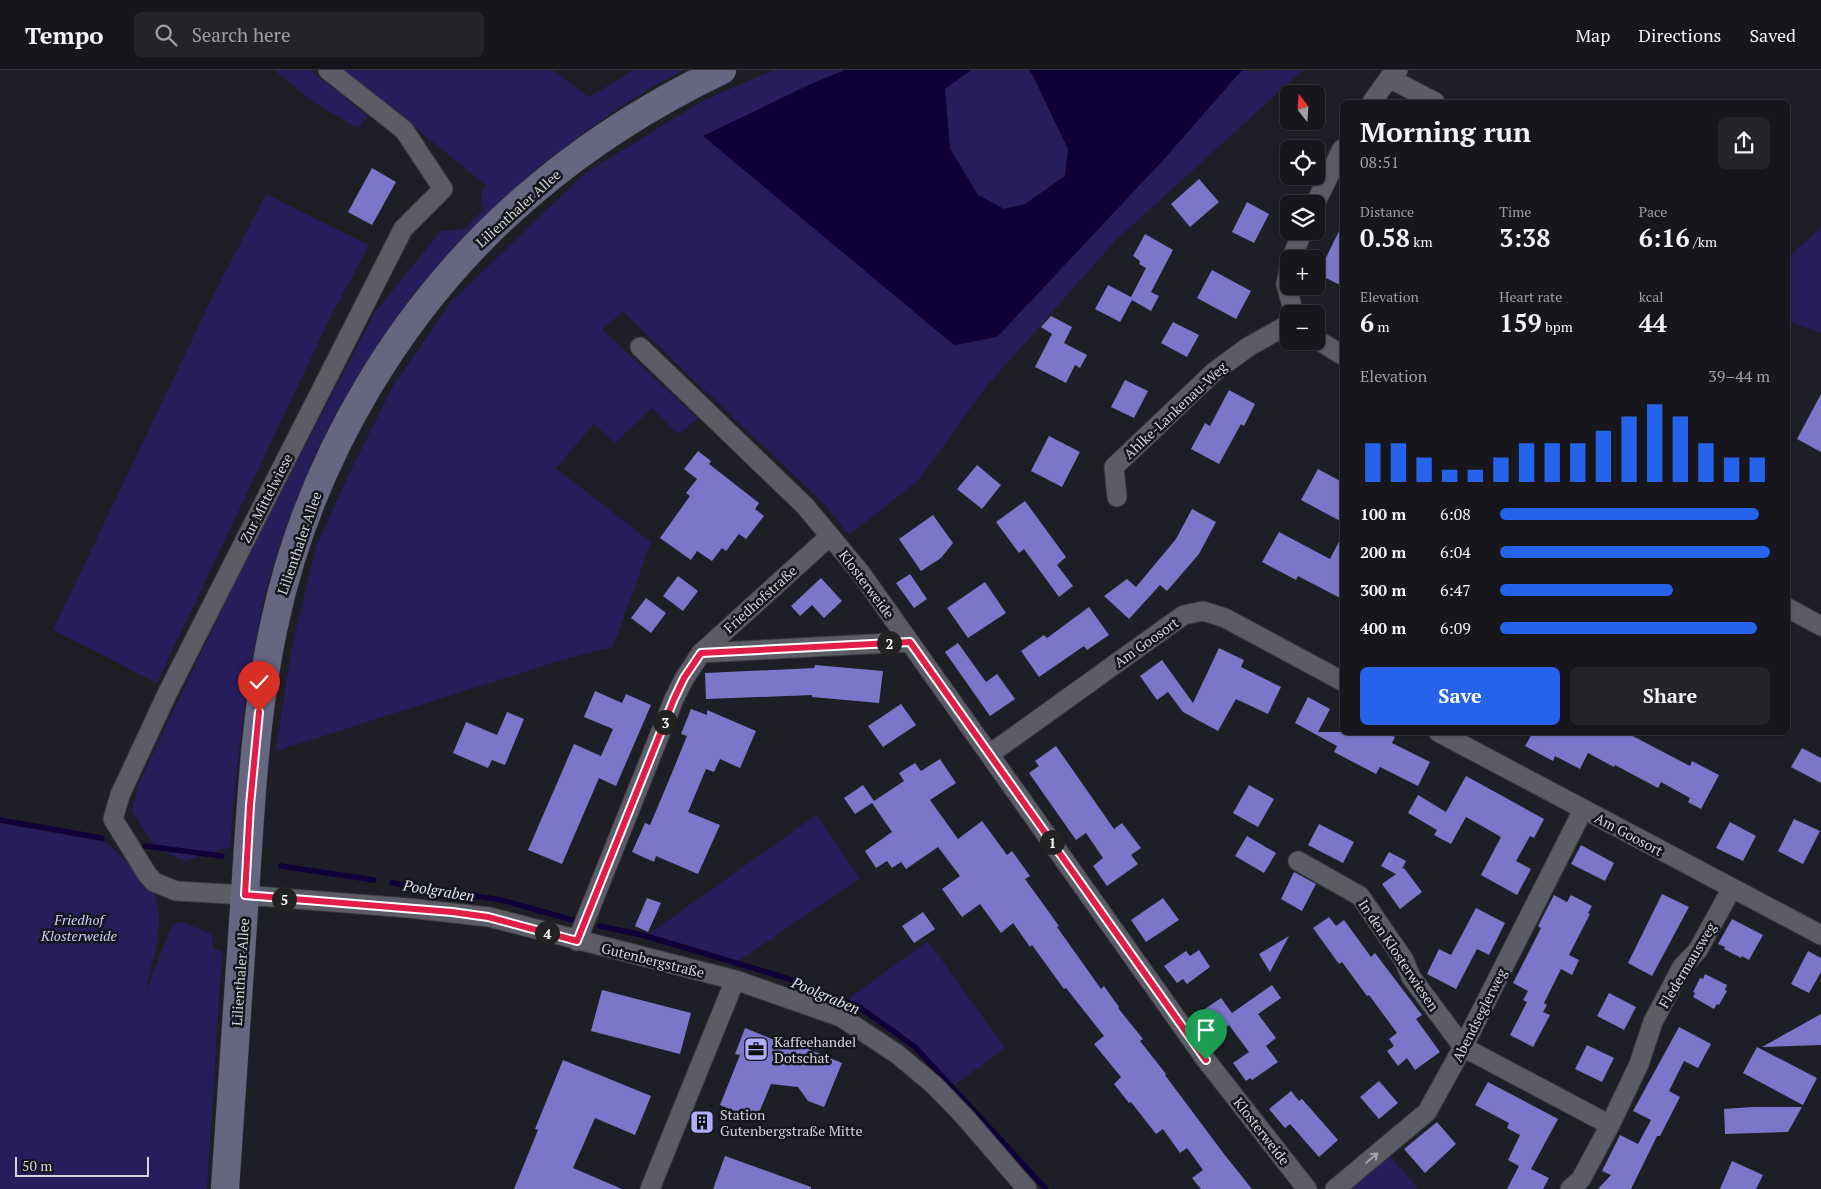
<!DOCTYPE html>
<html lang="en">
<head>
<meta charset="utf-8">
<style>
  body { margin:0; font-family:"PT Serif",serif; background:#232329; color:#f1f3f6; height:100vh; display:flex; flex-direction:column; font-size:19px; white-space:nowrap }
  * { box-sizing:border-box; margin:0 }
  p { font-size:16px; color:#9e9fa3 }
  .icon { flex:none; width:28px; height:28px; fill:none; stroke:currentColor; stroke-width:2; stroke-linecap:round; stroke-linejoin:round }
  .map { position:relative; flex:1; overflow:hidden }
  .side { position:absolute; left:1340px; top:30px; width:450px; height:635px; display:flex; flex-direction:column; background:#16161c; border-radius:8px; box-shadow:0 1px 4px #0004,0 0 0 1px #35353b }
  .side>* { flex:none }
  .needle { width:32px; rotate:343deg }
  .controls { position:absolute; left:1280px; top:15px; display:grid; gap:10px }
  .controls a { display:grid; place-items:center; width:45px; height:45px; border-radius:8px; background:#16161c; box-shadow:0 1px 4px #0004,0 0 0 1px #35353b; font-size:25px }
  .scale { position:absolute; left:15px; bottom:12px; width:134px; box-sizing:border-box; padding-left:5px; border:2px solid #d4d4da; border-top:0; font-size:14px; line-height:18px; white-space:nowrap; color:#d4d4da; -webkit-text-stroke:4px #15151d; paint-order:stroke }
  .pin { position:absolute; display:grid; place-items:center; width:42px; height:42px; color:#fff; margin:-51px -21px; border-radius:50% 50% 50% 0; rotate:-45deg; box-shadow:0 0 5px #0007 }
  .pin .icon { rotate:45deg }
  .km { position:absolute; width:25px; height:25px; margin:-12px; border-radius:50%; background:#222; color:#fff; font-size:14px; line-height:25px; text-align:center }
  .round { display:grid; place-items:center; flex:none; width:52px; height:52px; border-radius:8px; background:#232329 }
  .overview { display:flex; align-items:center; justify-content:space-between; height:85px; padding:0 20px }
  h1 { font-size:28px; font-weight:700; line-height:38px }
  .metrics { display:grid; grid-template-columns:repeat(3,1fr); gap:8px; height:85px; padding:5px 20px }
  .metrics div { display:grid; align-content:center }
  .metrics b { font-size:25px; font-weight:700 }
  .metrics small { font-size:14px; font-weight:400 }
  .metrics p { font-size:14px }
  .chart { height:140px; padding:10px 20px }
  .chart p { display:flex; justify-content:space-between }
  .chart svg { width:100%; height:90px; margin-top:5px; stroke:#2563eb; stroke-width:6 }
  .action { display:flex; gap:10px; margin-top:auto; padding:10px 20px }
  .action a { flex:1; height:58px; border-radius:8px; background:#2563eb; color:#fff; font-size:20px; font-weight:700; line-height:58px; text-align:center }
  .action a+a { background:#232329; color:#f1f3f6 }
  ul { padding:0 20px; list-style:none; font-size:16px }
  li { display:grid; grid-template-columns:80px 60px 1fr; align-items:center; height:38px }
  li i { height:12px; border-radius:6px; background:#2563eb }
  header { display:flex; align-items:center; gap:30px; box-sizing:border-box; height:70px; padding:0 25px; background:#16161c; border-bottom:1px solid #35353b }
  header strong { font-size:24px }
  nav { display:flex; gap:28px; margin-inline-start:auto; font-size:18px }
  .search { width:350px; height:45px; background:#232329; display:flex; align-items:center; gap:12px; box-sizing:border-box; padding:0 18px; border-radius:8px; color:#9e9fa3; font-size:19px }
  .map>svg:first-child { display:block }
  .green { fill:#261d5a }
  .water { fill:#0f0037 }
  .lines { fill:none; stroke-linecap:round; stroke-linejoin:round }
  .stream { stroke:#0f0037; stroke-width:5.5 }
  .building { fill:#7b76c9 }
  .minor-casing { stroke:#393940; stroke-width:21 }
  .secondary-casing { stroke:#393940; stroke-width:29 }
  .minor { stroke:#5c5c66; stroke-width:19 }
  .secondary { stroke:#666680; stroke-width:28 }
  .oneway { stroke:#a4a4ac }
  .route-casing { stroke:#fff; stroke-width:10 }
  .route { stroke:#e11d48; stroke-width:6 }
  .labels { text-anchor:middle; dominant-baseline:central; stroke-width:5; stroke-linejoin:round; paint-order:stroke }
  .street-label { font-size:14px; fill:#d4d4da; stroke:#15151d }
  .park-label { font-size:14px; font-style:italic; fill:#cecefb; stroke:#15151d }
  .poi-label { font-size:14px; fill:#d4d4da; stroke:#15151d; text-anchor:start }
  .water-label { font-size:15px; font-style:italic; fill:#e1e1f8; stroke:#15151d }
</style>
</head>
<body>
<header>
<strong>Tempo</strong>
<div class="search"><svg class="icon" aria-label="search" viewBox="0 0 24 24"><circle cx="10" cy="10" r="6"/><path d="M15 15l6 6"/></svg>Search here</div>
<nav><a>Map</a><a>Directions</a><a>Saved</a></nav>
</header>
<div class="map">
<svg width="1821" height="1119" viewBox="0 0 1821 1119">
  <rect width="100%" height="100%" fill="#1e1e26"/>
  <path class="green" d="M 274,0 L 310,0 L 368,46 L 358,58 L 313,32 Z
    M 344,0 L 553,0 L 589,27 L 634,0 L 684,0 C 619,32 561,79 507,128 C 480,153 452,180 427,208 C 417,219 409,231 401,242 C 340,323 295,417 268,514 C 262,532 260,551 256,570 C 243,638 235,708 230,777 L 185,791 L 157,779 L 132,741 L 138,715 L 240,501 L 375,242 L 441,161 L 464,159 L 483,140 L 481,121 L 487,116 Z
    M 774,0 L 845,0 L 811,14 L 704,66 L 954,275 L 997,267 L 1165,88 L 1240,1 L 1303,0 L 1115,171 L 985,318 L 919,410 L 849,465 L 824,434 L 623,242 L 602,259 L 698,349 L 678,364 L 652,338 L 615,373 L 594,354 L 556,398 L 651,472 L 613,577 L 562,590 L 276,681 L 292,576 L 317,474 L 350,402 L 393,316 L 452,231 L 584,104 L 702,31 Z
    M 971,0 L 1029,0 L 1033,6 L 1068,79 L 1065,106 L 1025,134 L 1004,139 L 978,125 L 950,79 L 945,19 Z
    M 266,124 L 369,175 L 331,246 L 157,613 L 53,560 L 212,228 Z
    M 1821,157 L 1821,263 L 1788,251 L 1788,188 Z
    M 816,745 L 860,808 L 736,893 L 646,866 Z
    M 0,753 L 106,772 L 140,804 L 154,822 L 158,836 L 159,849 L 158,870 L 149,904 L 146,921 L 172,855 L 184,852 L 212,865 L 213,878 L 222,882 L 207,1119 L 0,1119 Z
    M 928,871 L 1005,978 L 952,1017 L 915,977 L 858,936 L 845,931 Z
    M 1387,1082 L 1418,1119 L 1343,1119 Z"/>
  <path class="water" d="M 845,0 L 971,0 L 945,19 L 950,79 L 978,125 L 1004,139 L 1025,134 L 1065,106 L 1068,79 L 1033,6 L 1029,0 L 1242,0 L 1165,88 L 997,267 L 954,275 L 703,66 L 811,14 Z"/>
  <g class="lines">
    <path class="stream" d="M 0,750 L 102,768
      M 145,776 L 222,786
      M 281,796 L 374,810
      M 392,813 L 501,830 L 573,850
      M 600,856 L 646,866 L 786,908 L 858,936 L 915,977 L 1046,1119"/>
  </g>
  <path class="building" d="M 372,98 L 396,112 L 372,155 L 348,142 Z
    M 1199,109 L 1219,132 L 1190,157 L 1171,134 Z
    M 1247,132 L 1269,144 L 1254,173 L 1232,162 Z
    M 1342,155 L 1342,216 L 1318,204 Z
    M 1145,164 L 1173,180 L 1151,222 L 1159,226 L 1151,241 L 1132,230 L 1120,252 L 1095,239 L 1108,215 L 1131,227 L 1146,198 L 1139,194 L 1140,191 L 1133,186 Z
    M 1212,200 L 1251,221 L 1236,249 L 1197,228 Z
    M 1051,246 L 1072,257 L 1064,273 L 1087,285 L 1080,298 L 1075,295 L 1066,313 L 1035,297 L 1052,264 L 1041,257 Z
    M 1173,252 L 1199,265 L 1187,287 L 1161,273 Z
    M 1125,310 L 1148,321 L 1134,348 L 1111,337 Z
    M 1229,320 L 1255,334 L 1244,356 L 1241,354 L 1219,394 L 1191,379 L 1205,353 L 1210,356 Z
    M 1821,324 L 1821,382 L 1797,369 Z
    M 1049,366 L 1080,382 L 1062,417 L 1031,401 Z
    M 698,381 L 711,391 L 709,394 L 759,433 L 755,439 L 764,446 L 746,469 L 739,464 L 726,481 L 722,478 L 712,491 L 697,481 L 691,490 L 660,468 L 690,426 L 686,423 L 697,409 L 684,399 Z
    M 977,395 L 1001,415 L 982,439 L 957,419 Z
    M 1318,399 L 1342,412 L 1342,452 L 1301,430 Z
    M 1025,431 L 1066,487 L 1057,495 L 1073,516 L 1059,527 L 1024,479 L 1019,483 L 996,452 Z
    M 1192,439 L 1216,452 L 1199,484 L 1167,521 L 1160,515 L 1129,549 L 1104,526 L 1127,509 L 1136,517 L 1176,469 Z
    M 933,445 L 953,473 L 941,488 L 921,501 L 899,469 Z
    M 1279,462 L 1330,489 L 1342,466 L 1342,529 L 1298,506 L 1296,510 L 1262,492 Z
    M 910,504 L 927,529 L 914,538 L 896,513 Z
    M 678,506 L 698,521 L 683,541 L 663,526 Z
    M 821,508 L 842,531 L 824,548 L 812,535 L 800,546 L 791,536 Z
    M 985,512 L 1006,543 L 968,568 L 947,538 Z
    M 646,528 L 666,543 L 651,563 L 631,548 Z
    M 1089,537 L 1109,565 L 1087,580 L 1084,576 L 1039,607 L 1021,581 L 1044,565 L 1047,568 Z
    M 958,573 L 986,612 L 997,604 L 1015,629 L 990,646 L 945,582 Z
    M 1219,578 L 1244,590 L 1241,597 L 1281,617 L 1268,644 L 1236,629 L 1218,661 L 1183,642 L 1168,622 L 1157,630 L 1140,606 L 1162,590 L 1193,633 Z
    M 815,595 L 883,601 L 879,633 L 812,627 L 812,625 L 706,629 L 705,603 L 814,598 Z
    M 595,621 L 622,633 L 626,624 L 651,635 L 616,716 L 599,708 L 562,794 L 528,780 L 574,674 L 601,686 L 613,659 L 584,647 Z
    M 1308,627 L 1330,639 L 1318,662 L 1386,662 L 1395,667 L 1392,673 L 1430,692 L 1418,716 L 1380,697 L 1376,704 L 1334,682 L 1337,676 L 1295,653 Z
    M 901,634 L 916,655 L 883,677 L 868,656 Z
    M 691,639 L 707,645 L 707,640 L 756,661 L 740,698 L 720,689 L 714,702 L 706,699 L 688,742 L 720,755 L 698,804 L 656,786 L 654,792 L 632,782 L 645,753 L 650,755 L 669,710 L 687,666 L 681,664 Z
    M 507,642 L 524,649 L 505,695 L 492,690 L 488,698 L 453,683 L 466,652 L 497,665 Z
    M 1533,662 L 1625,662 L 1690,696 L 1692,691 L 1719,705 L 1701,739 L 1688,732 L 1690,728 L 1661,712 L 1658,718 L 1615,695 L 1614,697 L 1588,683 L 1580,699 L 1555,686 L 1553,691 L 1525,676 Z
    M 1056,676 L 1114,759 L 1122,753 L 1141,778 L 1131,785 L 1138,794 L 1107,816 L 1093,796 L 1103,788 L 1086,763 L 1076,770 L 1029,703 L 1039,696 L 1035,691 Z
    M 1802,678 L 1821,688 L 1821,713 L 1791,697 Z
    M 940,689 L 956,713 L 930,730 L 958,769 L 982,751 L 1007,785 L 1012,781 L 1030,806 L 1025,809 L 1059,856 L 1057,857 L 1101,919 L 1104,916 L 1119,937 L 1118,938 L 1143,969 L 1140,971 L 1166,1004 L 1165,1005 L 1224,1084 L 1252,1119 L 1201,1119 L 1192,1108 L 1203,1100 L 1187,1078 L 1180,1083 L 1163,1059 L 1156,1064 L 1131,1032 L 1129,1033 L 1114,1014 L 1121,1007 L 1094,974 L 1104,966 L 1066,918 L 1064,919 L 1032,875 L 1030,877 L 1013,853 L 1001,863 L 980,834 L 962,847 L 942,819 L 960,806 L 938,777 L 906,799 L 901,792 L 892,798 L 887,791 L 876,798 L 865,781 L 892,762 L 872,733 L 855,744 L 844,728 L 863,715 L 874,731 L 904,711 L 899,703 L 915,693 L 921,701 Z
    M 1466,706 L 1544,749 L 1534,768 L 1530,766 L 1516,791 L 1531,799 L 1517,825 L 1481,805 L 1501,767 L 1466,747 L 1451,774 L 1434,765 L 1437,760 L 1408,743 L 1418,725 L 1446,742 Z
    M 1249,715 L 1274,729 L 1258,757 L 1233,743 Z
    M 1794,749 L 1820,761 L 1803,794 L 1778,781 Z
    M 1730,752 L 1756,766 L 1743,791 L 1716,778 Z
    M 1319,754 L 1354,772 L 1343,793 L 1308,775 Z
    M 1247,766 L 1276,783 L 1264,803 L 1235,786 Z
    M 1581,775 L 1614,793 L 1605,811 L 1571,794 Z
    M 1389,782 L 1406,791 L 1402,799 L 1404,798 L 1422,822 L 1400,839 L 1382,814 L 1396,804 L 1381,796 Z
    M 1294,802 L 1316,814 L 1302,841 L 1281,829 Z
    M 1662,824 L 1689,837 L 1652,906 L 1628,893 Z
    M 1554,825 L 1567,832 L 1571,825 L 1592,836 L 1588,843 L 1590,844 L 1569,885 L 1579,890 L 1572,905 L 1561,899 L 1544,933 L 1547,935 L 1543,942 L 1550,945 L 1533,977 L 1510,965 L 1527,932 L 1523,930 L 1528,921 L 1513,913 L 1541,858 L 1538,856 Z
    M 647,828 L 661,833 L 648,862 L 635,856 Z
    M 1163,828 L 1179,850 L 1146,872 L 1131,850 Z
    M 1476,838 L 1505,853 L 1489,885 L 1477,879 L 1456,919 L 1427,904 L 1439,879 L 1451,885 Z
    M 923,842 L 935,859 L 914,873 L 902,856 Z
    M 1329,847 L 1336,856 L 1344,850 L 1371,887 L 1375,883 L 1422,945 L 1416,949 L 1440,982 L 1415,1000 L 1407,988 L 1398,996 L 1387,981 L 1394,976 L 1389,969 L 1397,963 L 1369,925 L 1367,926 L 1342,892 L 1339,894 L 1313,858 Z
    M 1732,849 L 1763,865 L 1749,890 L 1742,886 L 1741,888 L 1724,879 L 1725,877 L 1718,874 Z
    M 1289,866 L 1270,902 L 1259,884 Z
    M 1199,880 L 1210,897 L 1187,914 L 1183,909 L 1177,913 L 1164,896 L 1186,881 L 1190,886 Z
    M 1808,881 L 1821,888 L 1821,902 L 1809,923 L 1791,914 Z
    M 1705,904 L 1727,915 L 1725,920 L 1727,921 L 1719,935 L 1717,934 L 1714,939 L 1693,927 L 1695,923 L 1693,922 L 1700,908 L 1703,909 Z
    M 1272,915 L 1281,928 L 1258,944 L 1276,968 L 1266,976 L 1278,992 L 1252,1010 L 1250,1008 L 1246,1011 L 1233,993 L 1249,982 L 1229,955 L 1219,962 L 1217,959 L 1212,962 L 1199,943 L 1221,928 L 1232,943 Z
    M 602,920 L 691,943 L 680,984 L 591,961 Z
    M 1609,923 L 1636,937 L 1624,960 L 1597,946 Z
    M 1821,944 L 1821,975 L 1762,977 Z
    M 1679,957 L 1711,974 L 1698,998 L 1684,991 L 1669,1021 L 1680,1027 L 1660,1066 L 1657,1066 L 1631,1119 L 1598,1119 L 1611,1105 L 1602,1101 L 1620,1065 L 1638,1074 L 1651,1050 L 1633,1041 Z
    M 745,958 L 787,975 L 789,971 L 842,993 L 824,1037 L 808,1031 L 798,1017 L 771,1014 L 756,1050 L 720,1035 L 740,985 L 735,984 Z
    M 1587,975 L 1614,988 L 1602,1012 L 1575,999 Z
    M 1757,977 L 1817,1008 L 1803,1035 L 1743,1003 Z
    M 563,990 L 651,1026 L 635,1065 L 595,1048 L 573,1098 L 622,1119 L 514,1119 L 538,1060 L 535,1059 Z
    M 1379,1011 L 1398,1033 L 1379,1049 L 1360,1027 Z
    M 1488,1012 L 1558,1049 L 1531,1099 L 1549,1108 L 1543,1119 L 1507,1119 L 1519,1096 L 1508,1090 L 1520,1065 L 1507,1058 L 1509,1053 L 1475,1035 Z
    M 1291,1021 L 1299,1031 L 1302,1029 L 1338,1070 L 1319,1087 L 1290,1054 L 1285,1058 L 1269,1039 Z
    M 1752,1037 L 1802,1037 L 1788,1062 L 1725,1064 L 1724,1039 Z
    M 1437,1052 L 1456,1074 L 1425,1103 L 1404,1079 Z
    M 725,1086 L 811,1117 L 811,1119 L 713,1119 Z
    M 1732,1091 L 1763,1105 L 1756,1119 L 1720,1119 Z"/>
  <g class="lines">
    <g class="minor-casing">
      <path id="minor" d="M 328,0 L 404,60 L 443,119 L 403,159 L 167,624 L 120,725 L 113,749 L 147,804 L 154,812 L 176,821 L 245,825 L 408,838 L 489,847 L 735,910 L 841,947 L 897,984 L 934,1015 L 964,1046 L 1027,1119
        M 1389,8 L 1435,32
        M 1372,32 L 1389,8 L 1398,0
        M 1315,134 L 1342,79
        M 1291,189 L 1303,161
        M 1289,200 L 1286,214 L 1294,244
        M 1316,269 L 1342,285
        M 640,277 L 805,436 L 860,502 L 1206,990 L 1307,1119
        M 1117,427 L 1114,397 L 1214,302 L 1248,277 L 1289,254
        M 1788,538 L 1821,556
        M 701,583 L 910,572
        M 1438,662 L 1821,865
        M 990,684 L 1164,559 L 1184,545 L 1203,541 L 1225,548 L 1342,611
        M 1298,791 L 1360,826 L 1404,890 L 1411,907 L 1463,977 L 1610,1055 L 1639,994 L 1653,952 L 1682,897 L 1698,880 L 1732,818
        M 577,871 L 674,629 L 684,609 L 701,583 L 830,466
        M 650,1119 L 735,910
        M 1335,1119 L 1427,1042 L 1463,977 L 1583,740
        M 1570,1119 L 1581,1109 L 1610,1055"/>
    </g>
    <g class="secondary-casing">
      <path id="secondary" d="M 225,1119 C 231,1021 239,923 245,824 C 251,733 255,641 275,551 C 310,388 403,232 530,124 C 588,74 653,33 722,0"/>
    </g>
    <use href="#minor" class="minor"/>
    <use href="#secondary" class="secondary"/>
  </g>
  <defs><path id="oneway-shaft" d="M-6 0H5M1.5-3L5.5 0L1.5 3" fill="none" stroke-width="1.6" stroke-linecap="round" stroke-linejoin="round" transform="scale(1.25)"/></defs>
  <use class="oneway" href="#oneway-shaft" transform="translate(1372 1088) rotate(-40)"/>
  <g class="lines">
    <g class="route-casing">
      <path id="route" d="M 259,642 L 250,735 L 245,825 L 452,842 L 488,847 L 577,871 L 674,629 L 684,608 L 701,583 L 910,572 L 1206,990"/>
    </g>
    <use href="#route" class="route"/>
  </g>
  <defs>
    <g id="office-square" transform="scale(1.25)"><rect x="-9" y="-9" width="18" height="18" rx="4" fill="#afaefa" stroke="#15151d"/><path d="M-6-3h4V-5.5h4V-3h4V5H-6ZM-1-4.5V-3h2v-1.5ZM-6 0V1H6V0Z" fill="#111"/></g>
    <g id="building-square" transform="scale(1.25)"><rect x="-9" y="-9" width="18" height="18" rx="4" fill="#afaefa" stroke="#15151d"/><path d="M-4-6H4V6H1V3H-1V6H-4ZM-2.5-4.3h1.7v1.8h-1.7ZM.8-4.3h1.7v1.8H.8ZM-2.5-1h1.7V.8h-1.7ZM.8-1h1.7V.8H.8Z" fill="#111"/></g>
  </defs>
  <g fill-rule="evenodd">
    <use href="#office-square" x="756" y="979"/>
    <use href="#building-square" x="702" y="1052"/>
  </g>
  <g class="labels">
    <g class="street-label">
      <text transform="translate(518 138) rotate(-42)">Lilienthaler Allee</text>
      <text transform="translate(1175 340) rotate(-43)">Ahlke-Lankenau-Weg</text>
      <text transform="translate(266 428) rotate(-63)">Zur Mittelwiese</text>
      <text transform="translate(299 473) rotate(-71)">Lilienthaler Allee</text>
      <text transform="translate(867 514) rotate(53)">Klosterweide</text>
      <text transform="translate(760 529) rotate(-42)">Friedhofstraße</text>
      <text transform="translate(1146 572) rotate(-35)">Am Goosort</text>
      <text transform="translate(1629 764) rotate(28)">Am Goosort</text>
      <text transform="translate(1399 885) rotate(56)">In den Klosterwiesen</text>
      <text transform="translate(653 890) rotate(14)">Gutenbergstraße</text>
      <text transform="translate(1687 895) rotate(-59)">Fledermausweg</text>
      <text transform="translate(240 902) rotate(-86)">Lilienthaler Allee</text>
      <text transform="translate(1479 945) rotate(-63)">Abendseglerweg</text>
      <text transform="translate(1262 1061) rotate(52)">Klosterweide</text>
    </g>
    <g class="park-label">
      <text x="79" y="849">Friedhof<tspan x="79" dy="16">Klosterweide</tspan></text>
    </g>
    <g class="poi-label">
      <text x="774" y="971">Kaffeehandel<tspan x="774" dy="16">Dotschat</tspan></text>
      <text x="720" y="1044">Station<tspan x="720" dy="16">Gutenbergstraße Mitte</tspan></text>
    </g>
    <g class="water-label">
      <text transform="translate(439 820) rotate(9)">Poolgraben</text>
      <text transform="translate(826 925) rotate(23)">Poolgraben</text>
    </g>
  </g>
</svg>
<div class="controls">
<a><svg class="needle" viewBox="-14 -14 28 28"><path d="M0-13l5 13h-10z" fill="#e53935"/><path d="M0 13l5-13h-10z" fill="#9e9fa3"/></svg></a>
<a><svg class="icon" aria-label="locate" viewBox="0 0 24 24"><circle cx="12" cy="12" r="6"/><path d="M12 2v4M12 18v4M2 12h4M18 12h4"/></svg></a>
<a><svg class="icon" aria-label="layers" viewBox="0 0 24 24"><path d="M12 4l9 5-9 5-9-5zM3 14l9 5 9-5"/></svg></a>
<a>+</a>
<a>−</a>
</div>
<div class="scale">50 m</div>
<div class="pin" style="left:1206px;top:990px;background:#1e9e55"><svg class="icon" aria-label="arrive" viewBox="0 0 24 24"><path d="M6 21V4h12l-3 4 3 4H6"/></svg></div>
<div class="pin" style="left:259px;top:642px;background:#d93025"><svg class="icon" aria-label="check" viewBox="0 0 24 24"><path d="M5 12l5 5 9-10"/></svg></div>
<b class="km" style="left:1052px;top:772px">1</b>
<b class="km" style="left:889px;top:573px">2</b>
<b class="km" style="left:665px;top:652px">3</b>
<b class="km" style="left:547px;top:863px">4</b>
<b class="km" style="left:284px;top:829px">5</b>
<section class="side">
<div class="overview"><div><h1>Morning run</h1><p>08:51</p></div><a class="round"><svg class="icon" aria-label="share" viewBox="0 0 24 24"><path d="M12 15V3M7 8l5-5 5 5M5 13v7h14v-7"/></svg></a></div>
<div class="metrics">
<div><p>Distance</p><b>0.58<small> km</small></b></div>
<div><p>Time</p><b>3:38</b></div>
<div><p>Pace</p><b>6:16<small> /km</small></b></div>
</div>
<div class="metrics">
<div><p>Elevation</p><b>6<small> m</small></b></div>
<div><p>Heart rate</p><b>159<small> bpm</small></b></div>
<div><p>kcal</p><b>44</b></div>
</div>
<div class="chart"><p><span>Elevation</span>39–44 m</p>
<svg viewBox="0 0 160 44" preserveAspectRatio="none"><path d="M5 44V25M15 44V25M25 44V32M35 44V38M45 44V38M55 44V32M65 44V25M75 44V25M85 44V25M95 44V19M105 44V12M115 44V6M125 44V12M135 44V25M145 44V32M155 44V32"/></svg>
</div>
<ul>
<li><b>100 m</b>6:08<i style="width:96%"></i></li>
<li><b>200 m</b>6:04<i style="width:100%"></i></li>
<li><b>300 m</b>6:47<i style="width:64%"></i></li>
<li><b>400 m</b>6:09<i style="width:95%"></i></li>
</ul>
<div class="action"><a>Save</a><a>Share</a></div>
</section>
</div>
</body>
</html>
